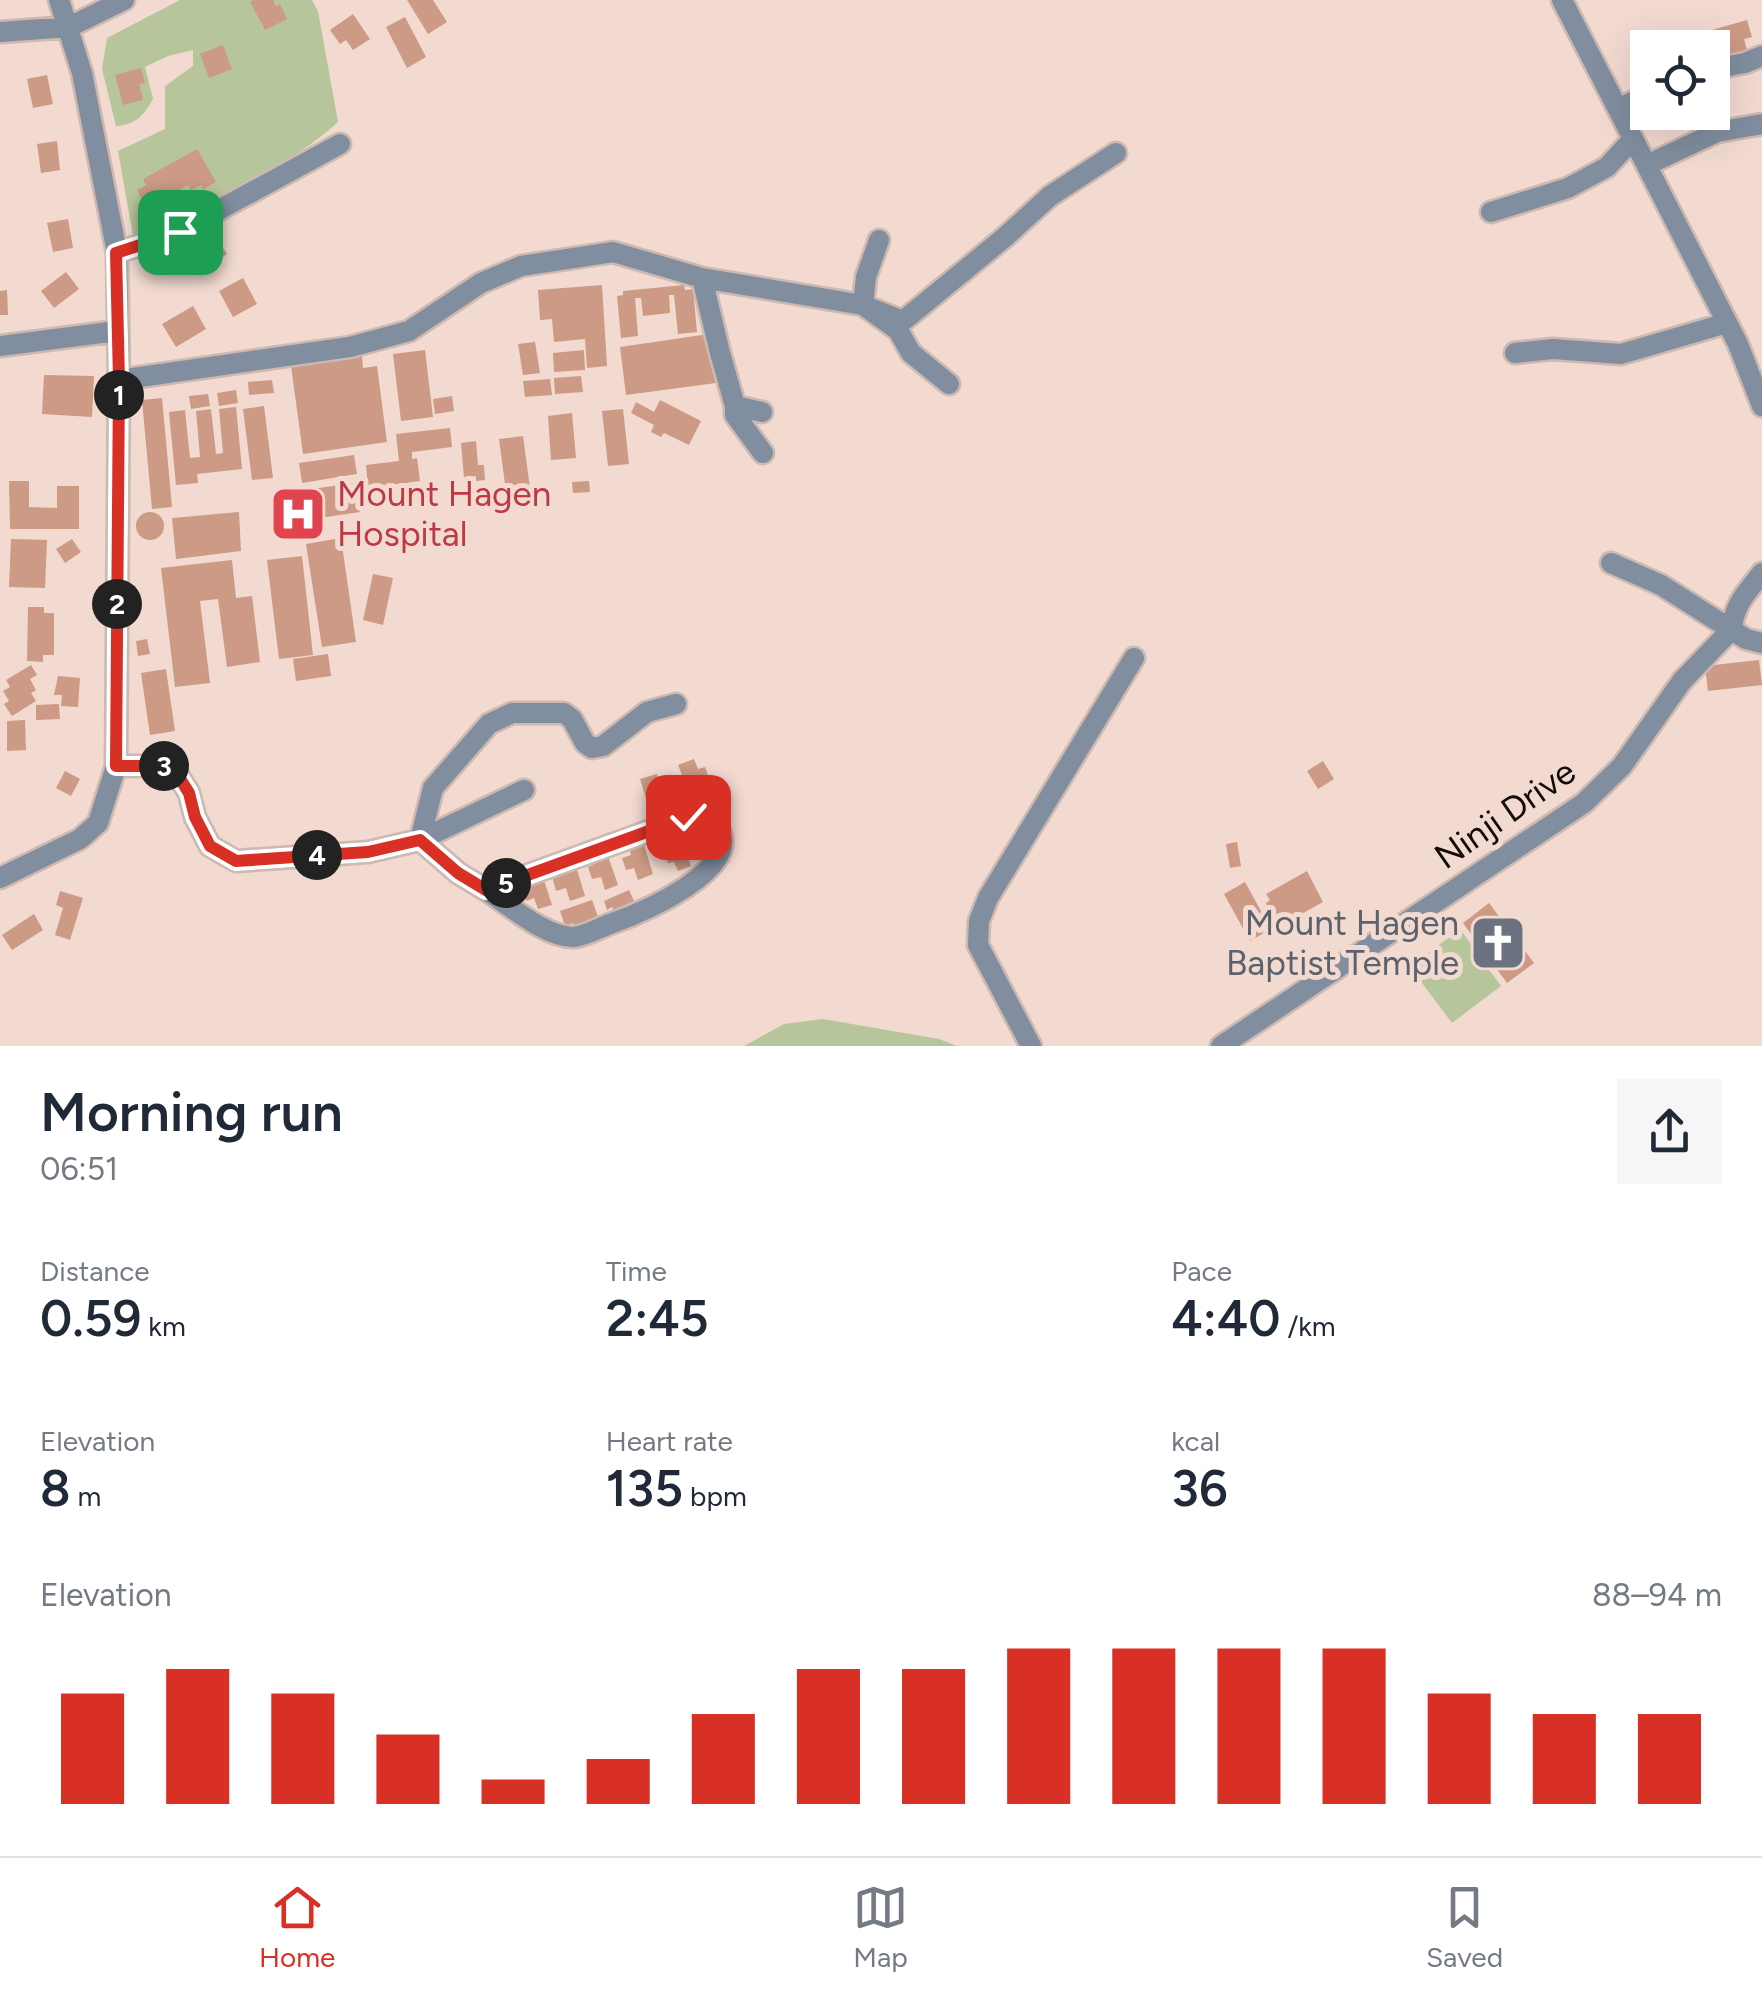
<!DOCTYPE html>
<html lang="en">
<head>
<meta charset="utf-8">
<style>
  body { margin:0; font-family:Figtree,sans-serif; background:#f6f6f7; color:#1f2937; height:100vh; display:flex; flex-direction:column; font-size:38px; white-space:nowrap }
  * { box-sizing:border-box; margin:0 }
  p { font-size:32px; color:#747a83 }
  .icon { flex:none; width:55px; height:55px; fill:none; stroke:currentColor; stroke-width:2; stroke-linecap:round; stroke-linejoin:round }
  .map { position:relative; height:1046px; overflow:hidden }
  .drawer { display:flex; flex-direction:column; background:#fff; flex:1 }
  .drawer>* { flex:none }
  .fabs { position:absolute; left:1630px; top:30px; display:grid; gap:20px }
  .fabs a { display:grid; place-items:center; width:100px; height:100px; border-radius:0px; background:#fff; box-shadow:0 10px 40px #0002; font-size:50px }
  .pin { position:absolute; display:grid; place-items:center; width:85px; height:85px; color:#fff; margin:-42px; border-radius:20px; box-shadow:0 5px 15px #0006 }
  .km { position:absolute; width:50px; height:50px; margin:-25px; border-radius:50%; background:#222; color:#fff; font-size:28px; line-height:50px; text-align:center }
  .round { display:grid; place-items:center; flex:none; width:105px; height:105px; border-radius:0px; background:#f6f6f7 }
  .summary { display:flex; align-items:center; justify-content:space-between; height:170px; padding:0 40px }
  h1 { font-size:55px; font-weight:600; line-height:75px }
  .figures { display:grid; grid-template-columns:repeat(3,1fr); gap:15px; height:170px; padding:10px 40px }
  .figures div { display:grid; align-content:center }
  .figures b { font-size:50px; font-weight:600 }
  .figures small { font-size:28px; font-weight:400 }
  .figures p { font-size:28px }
  .chart { height:280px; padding:20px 40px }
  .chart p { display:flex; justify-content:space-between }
  .chart svg { width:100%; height:180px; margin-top:10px; stroke:#d93025; stroke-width:6 }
  .tab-bar { display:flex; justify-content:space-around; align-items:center; height:140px; border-top:2px solid #e0e1e3; background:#fff; font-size:28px; color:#747a83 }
  .tab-bar a { display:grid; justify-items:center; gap:5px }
  .tab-bar .active { color:#d93025 }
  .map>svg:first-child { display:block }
  .green { fill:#b7c69a }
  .building { fill:#cc9a85 }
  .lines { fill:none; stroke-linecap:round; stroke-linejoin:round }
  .minor-casing { stroke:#ceb9b1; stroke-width:25 }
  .minor { stroke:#808e9f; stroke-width:20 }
  .route-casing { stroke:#fff; stroke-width:20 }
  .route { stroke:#d93025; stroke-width:12 }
  .labels { text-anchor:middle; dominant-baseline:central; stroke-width:10; stroke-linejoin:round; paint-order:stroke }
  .health-label { font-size:35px; fill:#be3a42; stroke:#f2dad1; text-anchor:start }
  .street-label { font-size:35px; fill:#120b08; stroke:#f2dad1 }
  .worship-label { font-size:35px; fill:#5b616d; stroke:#f2dad1; text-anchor:end }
</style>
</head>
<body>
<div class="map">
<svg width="1762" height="1046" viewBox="0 0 1762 1046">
  <rect width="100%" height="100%" fill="#f2dad1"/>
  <path class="green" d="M 180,0 L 312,0 L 318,11 L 338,122 C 282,173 201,204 133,236 L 118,151 L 165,129 L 165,86 L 193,66 L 193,50 L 168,56 L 145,67 L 153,99 C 144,115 136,125 116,126 L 102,69 L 107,38 Z
    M 1460,929 L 1501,986 L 1452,1023 L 1410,967 Z
    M 823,1019 L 939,1039 L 957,1046 L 744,1046 L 784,1024 Z"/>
  <path class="building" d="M 254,0 L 273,0 L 276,6 L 280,4 L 287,19 L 265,30 L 250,2 Z
    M 407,0 L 433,0 L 447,22 L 428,34 Z
    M 353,14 L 370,39 L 353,50 L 346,40 L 340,44 L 330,30 Z
    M 405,17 L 426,57 L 407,68 L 386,27 Z
    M 1747,20 L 1752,37 L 1744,39 L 1747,50 L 1724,56 L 1720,42 L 1716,43 L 1712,30 Z
    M 223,45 L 232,69 L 209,78 L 200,54 Z
    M 141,68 L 145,83 L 139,84 L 143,100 L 123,105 L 115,75 Z
    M 47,75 L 53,104 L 33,108 L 27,79 Z
    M 57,141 L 60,170 L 41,173 L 37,144 Z
    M 197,149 L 216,182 L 203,189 L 201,185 L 191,190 L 188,185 L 155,204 L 151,197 L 143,202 L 137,190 L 146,185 L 143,179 Z
    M 68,219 L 73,248 L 53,252 L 47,223 Z
    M 219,242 L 227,254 L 215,262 L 207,249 Z
    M 66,272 L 79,289 L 54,308 L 41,291 Z
    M 243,278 L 257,304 L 233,317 L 219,291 Z
    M 602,285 L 607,366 L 587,368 L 585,339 L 554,342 L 552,319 L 540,320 L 538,290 Z
    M 684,285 L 685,290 L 693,289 L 697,332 L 678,334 L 674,295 L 669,295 L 670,313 L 643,316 L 641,298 L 635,298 L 638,336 L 621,338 L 617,296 L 623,295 L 623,291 Z
    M 7,290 L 8,315 L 0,315 L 0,291 Z
    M 193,306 L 206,329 L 176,347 L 162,324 Z
    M 709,334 L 716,383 L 626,395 L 620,347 Z
    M 535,342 L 540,373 L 523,375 L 518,344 Z
    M 425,350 L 433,417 L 401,421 L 393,354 Z
    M 584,350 L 585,370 L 554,372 L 553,353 Z
    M 362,356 L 363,368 L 377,366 L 387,442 L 303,454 L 291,366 Z
    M 44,375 L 94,376 L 92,417 L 42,414 Z
    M 581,376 L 583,392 L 555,394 L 554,378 Z
    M 550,379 L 552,395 L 525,397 L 523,381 Z
    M 272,380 L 274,393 L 249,395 L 248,382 Z
    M 236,390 L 238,403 L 219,406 L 217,393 Z
    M 208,394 L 210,406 L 191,409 L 189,396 Z
    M 452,396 L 454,411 L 435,414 L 433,399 Z
    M 162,398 L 172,507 L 152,509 L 142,400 Z
    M 660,400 L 701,421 L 689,445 L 664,433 L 661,437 L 651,432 L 654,425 L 631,413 L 636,402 L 654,412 Z
    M 264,406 L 273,478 L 252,480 L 243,409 Z
    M 236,407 L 242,469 L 197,474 L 198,483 L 176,485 L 169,412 L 185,410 L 190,458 L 200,457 L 196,411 L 211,409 L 216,454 L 223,453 L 219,409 Z
    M 623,409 L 629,464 L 608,466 L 602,411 Z
    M 572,413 L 576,458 L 551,460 L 548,416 Z
    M 450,428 L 452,447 L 412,452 L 412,459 L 417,458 L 420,481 L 368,488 L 366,465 L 399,461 L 396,434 Z
    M 523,436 L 530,488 L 506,492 L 499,439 Z
    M 476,441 L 478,465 L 484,465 L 485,480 L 476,481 L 476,476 L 464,478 L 461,443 Z
    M 354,455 L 357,474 L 302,483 L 299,463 Z
    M 9,481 L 29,481 L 29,507 L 57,508 L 57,486 L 79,486 L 79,529 L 10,529 Z
    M 589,481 L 590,492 L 573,493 L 572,482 Z
    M 355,483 L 360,512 L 286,523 L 282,493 Z
    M 239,512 L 241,551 L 176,559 L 172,518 Z
    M136 526a14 14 0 1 1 28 0a14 14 0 1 1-28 0Z
    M 341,538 L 356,642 L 322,647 L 306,544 Z
    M 11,539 L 47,540 L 45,588 L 9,587 Z
    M 72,539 L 81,552 L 65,563 L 56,549 Z
    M 302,556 L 313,655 L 279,659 L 267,560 Z
    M 232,560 L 236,598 L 252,596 L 260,662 L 227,667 L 218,599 L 200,601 L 210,683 L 175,687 L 161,568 Z
    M 373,574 L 393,578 L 383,625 L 363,620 Z
    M 28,607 L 44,607 L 44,613 L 54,613 L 54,655 L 43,655 L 43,662 L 27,661 Z
    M 147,639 L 150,654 L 138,656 L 136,641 Z
    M 328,654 L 331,676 L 296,681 L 293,659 Z
    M 1759,660 L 1762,685 L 1708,691 L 1705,666 Z
    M 31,665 L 37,675 L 30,679 L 36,690 L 31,693 L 36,701 L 12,716 L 4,704 L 9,701 L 3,691 L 10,687 L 6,680 Z
    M 166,669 L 175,731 L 150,735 L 141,673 Z
    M 58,676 L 80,678 L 78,707 L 61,706 L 62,695 L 54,695 Z
    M 59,704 L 60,719 L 36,720 L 36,705 Z
    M 25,720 L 26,750 L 7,751 L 7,721 Z
    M 694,759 L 698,769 L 705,767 L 711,783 L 699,788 L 701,793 L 691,797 L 678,765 Z
    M 1323,761 L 1334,779 L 1318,789 L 1307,771 Z
    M 65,771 L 80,779 L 71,796 L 56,788 Z
    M 657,774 L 660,783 L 666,781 L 671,799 L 663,801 L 665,807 L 650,811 L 640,779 Z
    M 680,834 L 691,866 L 678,871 L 674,862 L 668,863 L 665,852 L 669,851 L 665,839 Z
    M 643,842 L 653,874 L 638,880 L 634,868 L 626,870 L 622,858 L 631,855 L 629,847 Z
    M 1237,842 L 1241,866 L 1230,868 L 1226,844 Z
    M 607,853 L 618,885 L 605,890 L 601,877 L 592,879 L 588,867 L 593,865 L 591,859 Z
    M 575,863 L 585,896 L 570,901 L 566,888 L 556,891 L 552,876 Z
    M 1307,871 L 1323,902 L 1278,927 L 1266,903 L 1270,900 L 1266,894 Z
    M 542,874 L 552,905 L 538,909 L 534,898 L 526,901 L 521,888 Z
    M 1245,882 L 1271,929 L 1250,941 L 1224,894 Z
    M 629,890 L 634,901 L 625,905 L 628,912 L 616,917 L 612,907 L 607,910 L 604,901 Z
    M 60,891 L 83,898 L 70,940 L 55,935 L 63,908 L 56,905 Z
    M 592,900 L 598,917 L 588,920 L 590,927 L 576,932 L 573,923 L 565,926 L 560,911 Z
    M 1489,903 L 1534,963 L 1507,983 L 1463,923 Z
    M 34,914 L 43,930 L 12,950 L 2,935 Z"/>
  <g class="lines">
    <g class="minor-casing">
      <path id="minor" d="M 1562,0 L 1738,344 L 1762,406
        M 0,32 L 69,27 L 124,0
        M 1712,69 L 1745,63 L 1762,56
        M 1618,109 L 1648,94
        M 1647,165 L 1717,132 L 1762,124
        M 1491,212 L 1568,188 L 1607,167 L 1633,139
        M 879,240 L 866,277 L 863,305 L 903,321 L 1005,237 L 1050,196 L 1116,153
        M 117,253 L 180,231 L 340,144
        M 702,278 L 720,353 L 735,406 L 735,415 L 763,453
        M 0,346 L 117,331
        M 1515,353 L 1553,349 L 1621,354 L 1727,323
        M 119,380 L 350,347 L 409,331 L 481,283 L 521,266 L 613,252 L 702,278 L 863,305 L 898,330 L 911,353 L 949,384
        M 735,406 L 762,412
        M 1611,563 L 1661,585 L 1746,639 L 1762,643
        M 116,766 L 172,766 L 189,793 L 195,817 L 210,846 L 236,861 L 368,852 L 420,840 L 524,790
        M 0,878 L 80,839 L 98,823 L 116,766 L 119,380 L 117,253 L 82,73 L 59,0
        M 486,890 C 509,905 546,938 574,937 C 585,936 599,928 610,924 C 638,914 749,869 716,825 C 713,821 708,819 704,816 L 688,817 L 486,890 L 458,873 L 420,840 L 433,788 L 489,724 L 512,713 L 564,713 L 572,719 L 585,743 L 592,748 L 603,746 L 647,712 L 676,704
        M 1031,1046 L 978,945 L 979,921 L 988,898 L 1134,658
        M 1221,1046 L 1584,803 L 1622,766 L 1682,681 L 1732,629 C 1734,604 1747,592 1762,573"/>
    </g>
    <use href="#minor" class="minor"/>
  </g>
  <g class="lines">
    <g class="route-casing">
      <path id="route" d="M 180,232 L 116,253 L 119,380 L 116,766 L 172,766 L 189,793 L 195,817 L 210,846 L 236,861 L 368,852 L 420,840 L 458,873 L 486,890 L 688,817"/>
    </g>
    <use href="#route" class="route"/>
  </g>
  <defs>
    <g id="hospital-square" transform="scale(2.875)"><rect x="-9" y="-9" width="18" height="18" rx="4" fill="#e0444e" stroke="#f2dad1"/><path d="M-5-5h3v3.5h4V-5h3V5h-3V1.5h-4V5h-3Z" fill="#fff"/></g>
    <g id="church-square" transform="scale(2.875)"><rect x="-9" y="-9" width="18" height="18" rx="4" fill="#6b7280" stroke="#f2dad1"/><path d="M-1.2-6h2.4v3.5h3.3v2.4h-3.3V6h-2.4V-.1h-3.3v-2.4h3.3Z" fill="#fff"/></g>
  </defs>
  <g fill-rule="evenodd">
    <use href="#hospital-square" x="298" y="514"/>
    <use href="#church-square" x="1498" y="943"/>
  </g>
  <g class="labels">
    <g class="health-label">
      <text x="337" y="494">Mount Hagen<tspan x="337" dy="40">Hospital</tspan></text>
    </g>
    <g class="street-label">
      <text transform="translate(1505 814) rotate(-35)">Ninji Drive</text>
    </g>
    <g class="worship-label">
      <text x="1459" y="923">Mount Hagen<tspan x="1459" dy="40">Baptist Temple</tspan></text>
    </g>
  </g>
</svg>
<div class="fabs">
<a><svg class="icon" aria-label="locate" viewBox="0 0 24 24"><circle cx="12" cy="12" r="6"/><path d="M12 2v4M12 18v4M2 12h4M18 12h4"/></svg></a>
</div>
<div class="pin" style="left:180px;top:232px;background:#1e9e55"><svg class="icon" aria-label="arrive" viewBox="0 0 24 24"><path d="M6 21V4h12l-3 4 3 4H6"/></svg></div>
<div class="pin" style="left:688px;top:817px;background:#d93025"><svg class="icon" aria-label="check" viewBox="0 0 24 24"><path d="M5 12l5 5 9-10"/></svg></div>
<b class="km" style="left:119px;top:395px">1</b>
<b class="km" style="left:117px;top:604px">2</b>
<b class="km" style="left:164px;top:766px">3</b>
<b class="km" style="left:317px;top:855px">4</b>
<b class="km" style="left:506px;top:883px">5</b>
</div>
<section class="drawer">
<div class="summary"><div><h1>Morning run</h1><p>06:51</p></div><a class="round"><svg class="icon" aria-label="share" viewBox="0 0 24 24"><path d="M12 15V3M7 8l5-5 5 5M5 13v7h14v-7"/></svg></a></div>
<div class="figures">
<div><p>Distance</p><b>0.59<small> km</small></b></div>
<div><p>Time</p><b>2:45</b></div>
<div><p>Pace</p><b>4:40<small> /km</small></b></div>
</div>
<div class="figures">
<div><p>Elevation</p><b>8<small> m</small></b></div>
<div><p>Heart rate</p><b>135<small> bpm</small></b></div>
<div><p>kcal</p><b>36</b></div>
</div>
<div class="chart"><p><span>Elevation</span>88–94 m</p>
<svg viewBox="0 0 160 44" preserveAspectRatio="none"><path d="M5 44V17M15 44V11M25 44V17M35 44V27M45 44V38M55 44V33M65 44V22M75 44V11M85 44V11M95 44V6M105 44V6M115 44V6M125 44V6M135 44V17M145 44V22M155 44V22"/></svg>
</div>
</section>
<nav class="tab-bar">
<a class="active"><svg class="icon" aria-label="home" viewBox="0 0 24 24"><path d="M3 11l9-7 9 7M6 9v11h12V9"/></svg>Home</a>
<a><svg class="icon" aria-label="map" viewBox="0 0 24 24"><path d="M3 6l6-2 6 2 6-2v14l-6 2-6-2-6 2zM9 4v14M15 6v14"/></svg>Map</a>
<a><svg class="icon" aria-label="saved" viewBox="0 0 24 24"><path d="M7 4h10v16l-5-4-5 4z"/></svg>Saved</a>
</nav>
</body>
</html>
